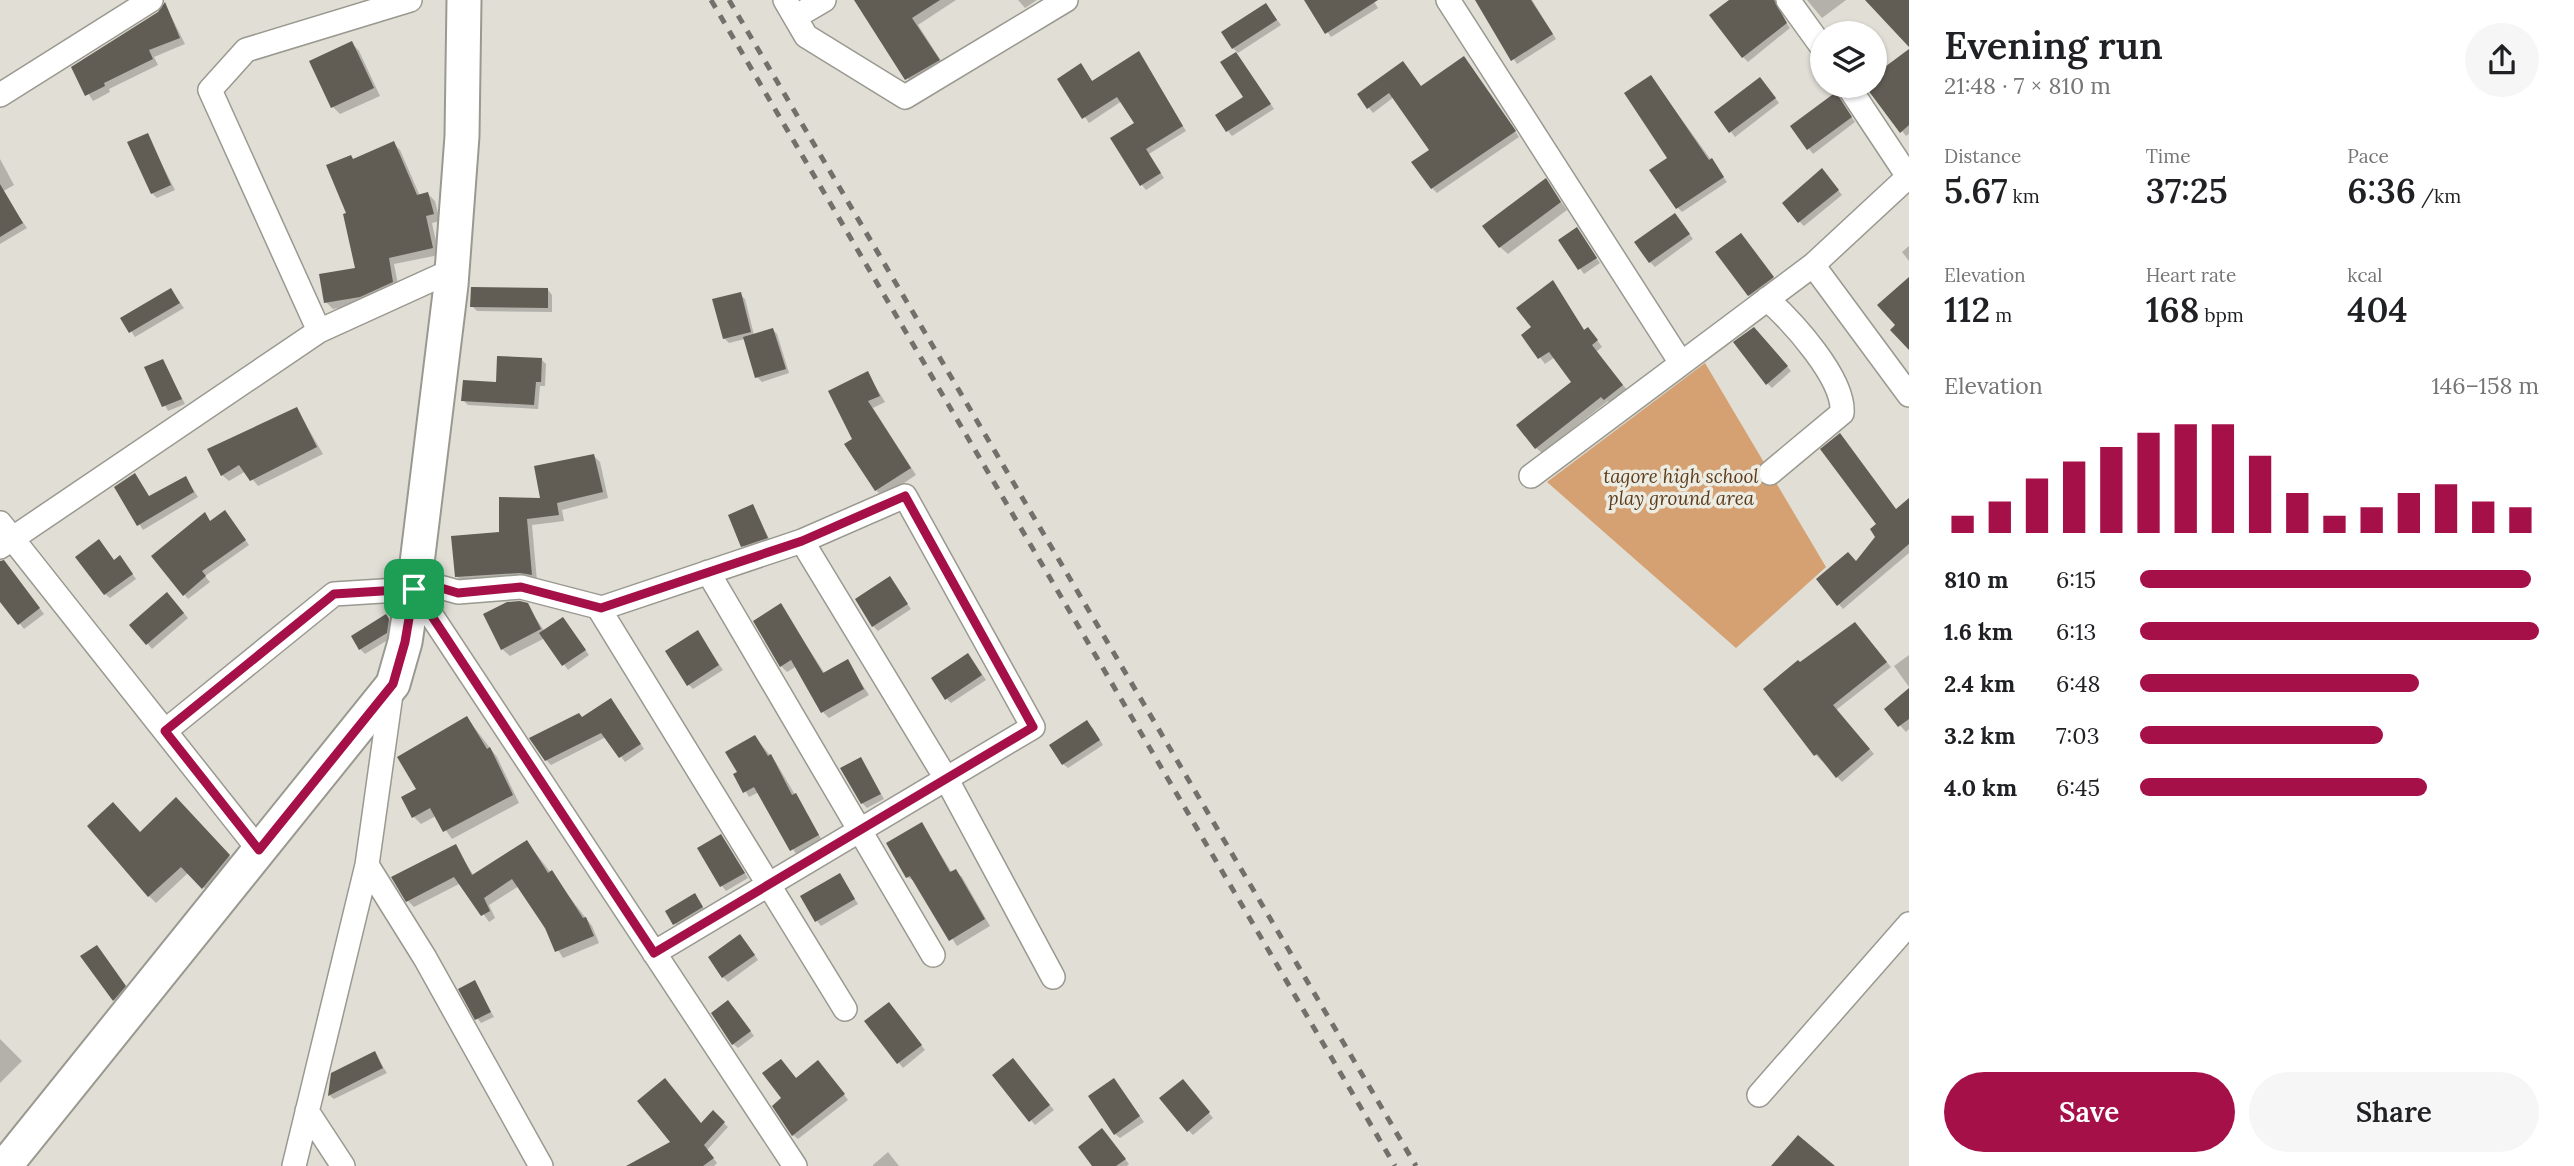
<!DOCTYPE html>
<html lang="en">
<head>
<meta charset="utf-8">
<style>
  body { margin:0; font-family:Lora,serif; background:#f6f6f6; color:#202124; height:100vh; display:flex; flex-direction:column; font-size:26px; white-space:nowrap }
  * { box-sizing:border-box; margin:0 }
  p { font-size:23px; color:#757577 }
  .icon { flex:none; width:38px; height:38px; fill:none; stroke:currentColor; stroke-width:2; stroke-linecap:round; stroke-linejoin:round }
  .map { position:relative; flex:1; overflow:hidden }
  .side { display:flex; flex-direction:column; background:#fff; width:665px }
  .side>* { flex:none }
  .buttons { position:absolute; left:1810px; top:21px; display:grid; gap:14px }
  .buttons a { display:grid; place-items:center; width:77px; height:77px; border-radius:50%; background:#fff; box-shadow:0 2px 5px #0004; font-size:35px }
  .pin { position:absolute; display:grid; place-items:center; width:60px; height:60px; color:#fff; margin:-30px; border-radius:14px; box-shadow:0 4px 10px #0006 }
  .round { display:grid; place-items:center; flex:none; width:74px; height:74px; border-radius:37px; background:#f6f6f6 }
  .head { display:flex; align-items:center; justify-content:space-between; height:119px; padding:0 35px }
  h1 { font-size:38px; font-weight:600; line-height:52px }
  .metrics { display:grid; grid-template-columns:repeat(3,1fr); gap:10px; height:119px; padding:7px 35px }
  .metrics div { display:grid; align-content:center }
  .metrics b { font-size:35px; font-weight:600 }
  .metrics small { font-size:19px; font-weight:400 }
  .metrics p { font-size:19px }
  .chart { height:196px; padding:14px 35px }
  .chart p { display:flex; justify-content:space-between }
  .chart svg { width:100%; height:126px; margin-top:7px; stroke:#a61049; stroke-width:6 }
  .cta { display:flex; gap:14px; margin-top:auto; padding:14px 35px }
  .cta a { flex:1; height:80px; border-radius:42px; background:#a61049; color:#fff; font-size:28px; font-weight:600; line-height:80px; text-align:center }
  .cta a+a { background:#f6f6f6; color:#202124 }
  ul { padding:0 35px; list-style:none; font-size:23px }
  li { display:grid; grid-template-columns:112px 84px 1fr; align-items:center; height:52px }
  li i { height:18px; border-radius:9px; background:#a61049 }
  main { display:flex; flex:1; min-height:0 }
  .map>svg:first-child { display:block }
  .green { fill:#d5a172 }
  .shadow { fill:#0003 }
  .building { fill:#615d55 }
  .lines { fill:none; stroke-linecap:round; stroke-linejoin:round }
  .minor-casing { stroke:#9a9990; stroke-width:26 }
  .secondary-casing { stroke:#9a9990; stroke-width:37 }
  .minor { stroke:#fff; stroke-width:23 }
  .secondary { stroke:#fff; stroke-width:33 }
  .rail { stroke:#71706a; stroke-width:5; stroke-dasharray:9 9; stroke-linecap:butt }
  .route-casing { stroke:#fff; stroke-width:14 }
  .route { stroke:#a61049; stroke-width:9 }
  .labels { text-anchor:middle; dominant-baseline:central; stroke-width:7; stroke-linejoin:round; paint-order:stroke }
  .park-label { font-size:19px; font-style:italic; fill:#5c3c1d; stroke:#edece2 }
</style>
</head>
<body>
<main>
<div class="map">
<svg width="1909" height="1166" viewBox="0 0 1909 1166">
  <rect width="100%" height="100%" fill="#e0ded5"/>
  <path class="green" d="M 1705,363 L 1826,567 L 1736,648 L 1547,482 Z"/>
  <path class="shadow" d="M 866,0 L 956,0 L 918,25 L 945,67 L 913,86 L 859,5 Z
    M 1018,0 L 1037,0 L 1025,8 Z
    M 1306,0 L 1373,0 L 1378,8 L 1331,37 Z
    M 1476,0 L 1532,0 L 1556,39 L 1517,64 Z
    M 1731,0 L 1776,0 L 1780,14 L 1790,28 L 1748,62 L 1743,57 Z
    M 1807,0 L 1846,0 L 1822,18 Z
    M 165,4 L 185,44 L 154,57 L 158,65 L 109,89 L 110,92 L 93,101 L 73,68 L 160,13 Z
    M 1266,5 L 1281,25 L 1238,53 L 1233,48 Z
    M 352,43 L 359,51 L 380,96 L 340,114 L 333,107 Z
    M 1139,53 L 1186,131 L 1149,154 L 1164,178 L 1146,190 L 1142,185 L 1136,123 L 1122,101 L 1089,123 L 1059,79 L 1081,65 L 1093,82 Z
    M 1464,58 L 1519,137 L 1437,193 L 1432,188 L 1431,150 L 1394,97 L 1373,113 L 1359,95 L 1422,87 Z
    M 1240,59 L 1274,109 L 1232,136 L 1228,131 L 1245,98 Z
    M 1909,64 L 1909,134 L 1906,136 L 1867,86 L 1874,86 Z
    M 1651,77 L 1727,182 L 1682,212 L 1677,207 Z
    M 1765,84 L 1779,103 L 1735,137 L 1716,113 Z
    M 1839,100 L 1855,122 L 1813,154 L 1792,127 Z
    M 147,135 L 175,190 L 157,198 L 152,193 Z
    M 393,143 L 400,150 L 420,196 L 428,194 L 435,201 L 440,221 L 432,223 L 439,255 L 394,264 L 399,289 L 368,303 L 333,309 L 326,302 L 357,269 L 349,215 L 354,160 Z
    M 0,159 L 14,185 L 0,193 Z
    M 1826,175 L 1842,195 L 1804,226 L 1799,221 Z
    M 1545,180 L 1567,210 L 1508,254 L 1500,247 Z
    M 11,205 L 27,228 L 0,244 L 0,211 Z
    M 1679,220 L 1693,239 L 1655,267 L 1650,262 Z
    M 1577,229 L 1600,263 L 1584,274 L 1560,241 Z
    M 1745,240 L 1777,283 L 1754,300 L 1749,295 Z
    M 1909,246 L 1909,261 L 1902,252 Z
    M 1553,282 L 1585,331 L 1593,334 L 1602,347 L 1596,352 L 1628,391 L 1611,405 L 1608,401 L 1542,453 L 1536,448 L 1573,382 L 1555,357 L 1545,364 L 1523,335 L 1534,328 Z
    M 171,290 L 184,308 L 135,337 L 123,319 Z
    M 548,290 L 552,295 L 552,312 L 477,311 L 472,306 Z
    M 740,294 L 745,299 L 754,335 L 773,330 L 777,334 L 789,373 L 762,382 L 757,377 L 745,339 L 729,343 L 724,338 Z
    M 1759,334 L 1791,371 L 1772,388 L 1767,383 Z
    M 541,359 L 546,364 L 545,386 L 540,386 L 538,409 L 468,405 L 463,400 Z
    M 163,361 L 185,404 L 168,411 L 146,368 Z
    M 868,374 L 885,402 L 873,408 L 916,475 L 883,497 L 876,490 L 854,440 Z
    M 297,409 L 323,454 L 258,486 L 246,471 L 229,481 L 222,475 Z
    M 594,456 L 600,462 L 608,498 L 562,510 L 564,521 L 532,525 L 537,581 L 463,582 L 456,576 L 500,533 Z
    M 186,478 L 198,497 L 143,530 L 116,487 L 150,498 Z
    M 1909,500 L 1909,553 L 1843,609 L 1818,579 L 1856,563 L 1897,510 Z
    M 753,506 L 771,543 L 748,550 L 743,546 Z
    M 205,515 L 211,522 L 229,517 L 249,545 L 205,576 L 210,582 L 188,599 L 184,594 Z
    M 115,561 L 124,562 L 136,579 L 110,598 L 105,594 Z
    M 9,567 L 44,614 L 24,629 L 0,599 Z
    M 890,579 L 911,609 L 878,631 L 873,626 Z
    M 172,599 L 188,618 L 152,649 L 132,625 Z
    M 527,605 L 545,632 L 563,619 L 589,655 L 568,670 L 545,638 L 510,656 L 502,649 Z
    M 781,606 L 825,674 L 847,661 L 869,695 L 829,718 L 823,712 L 797,666 L 787,672 L 781,666 Z
    M 386,617 L 393,625 L 391,638 L 365,654 L 360,649 Z
    M 1859,629 L 1891,667 L 1836,710 L 1874,754 L 1842,782 L 1816,755 L 1800,664 Z
    M 698,633 L 723,670 L 693,689 L 688,684 Z
    M 1909,655 L 1909,687 L 1894,666 Z
    M 972,660 L 986,680 L 951,703 L 947,699 Z
    M 1909,690 L 1909,729 L 1906,732 L 1886,710 Z
    M 615,705 L 644,749 L 625,762 L 606,737 L 551,765 L 546,760 L 583,719 Z
    M 467,718 L 497,757 L 519,803 L 452,839 L 436,816 L 421,824 L 414,817 Z
    M 1092,727 L 1103,745 L 1068,768 L 1063,764 Z
    M 755,737 L 775,761 L 822,840 L 796,854 L 759,792 L 749,797 L 736,775 Z
    M 861,759 L 884,799 L 867,808 L 862,803 Z
    M 176,800 L 236,863 L 210,894 L 189,872 L 156,903 L 149,896 L 140,834 Z
    M 922,824 L 952,873 L 955,871 L 962,877 L 990,926 L 957,946 L 916,882 L 907,877 Z
    M 721,836 L 748,878 L 726,891 L 722,886 Z
    M 527,842 L 592,926 L 599,943 L 563,958 L 519,886 L 489,905 L 495,918 L 489,922 L 461,883 L 414,907 L 408,901 L 455,846 L 474,876 Z
    M 840,875 L 858,904 L 821,926 L 817,921 Z
    M 694,895 L 707,913 L 679,929 L 667,912 Z
    M 745,941 L 758,960 L 728,982 L 723,977 Z
    M 101,952 L 129,991 L 118,1004 L 114,1000 Z
    M 474,982 L 494,1017 L 481,1023 L 477,1018 Z
    M 733,1007 L 754,1036 L 738,1048 L 733,1044 Z
    M 893,1009 L 925,1050 L 903,1068 L 866,1022 Z
    M 0,1039 L 22,1061 L 0,1083 Z
    M 374,1053 L 387,1073 L 334,1099 L 329,1095 Z
    M 1017,1065 L 1054,1110 L 1035,1125 L 1031,1120 Z
    M 823,1067 L 848,1100 L 798,1139 L 793,1135 L 796,1080 Z
    M 1118,1085 L 1144,1122 L 1120,1138 L 1115,1134 Z
    M 1187,1086 L 1213,1118 L 1193,1135 L 1188,1130 Z
    M 713,1113 L 728,1127 L 707,1150 L 717,1163 L 714,1166 L 641,1166 L 701,1126 Z
    M 1106,1135 L 1129,1164 L 1127,1166 L 1094,1166 Z
    M 888,1152 L 899,1166 L 873,1166 L 873,1165 Z"/>
  <path class="building" d="M 854,0 L 940,0 L 912,18 L 940,60 L 905,80 Z
    M 1304,0 L 1378,0 L 1325,34 Z
    M 1475,0 L 1531,0 L 1553,34 L 1511,61 Z
    M 1729,0 L 1774,0 L 1787,23 L 1742,58 L 1709,15 Z
    M 1865,0 L 1909,0 L 1909,47 Z
    M 165,2 L 180,38 L 149,50 L 153,59 L 104,83 L 105,86 L 85,96 L 71,67 L 158,12 Z
    M 1266,3 L 1277,20 L 1232,49 L 1221,32 Z
    M 352,41 L 374,88 L 331,108 L 309,61 Z
    M 1909,49 L 1909,125 L 1900,133 L 1865,86 L 1874,86 L 1874,75 Z
    M 1139,51 L 1183,126 L 1146,149 L 1161,173 L 1140,186 L 1110,138 L 1134,123 L 1117,97 L 1082,119 L 1057,79 L 1081,63 L 1092,81 Z
    M 1236,52 L 1271,104 L 1226,132 L 1215,115 L 1243,97 L 1220,62 Z
    M 1464,56 L 1516,131 L 1431,189 L 1411,162 L 1429,150 L 1389,93 L 1367,109 L 1357,94 L 1403,61 L 1421,86 Z
    M 1651,75 L 1709,160 L 1712,158 L 1724,177 L 1676,209 L 1649,170 L 1667,158 L 1624,93 Z
    M 1760,77 L 1776,98 L 1729,133 L 1714,112 Z
    M 1836,92 L 1852,117 L 1807,150 L 1790,126 Z
    M 148,133 L 171,185 L 151,194 L 127,142 Z
    M 394,141 L 417,195 L 428,192 L 434,214 L 426,216 L 433,248 L 389,258 L 393,282 L 360,297 L 324,303 L 319,274 L 355,268 L 343,214 L 346,213 L 326,165 L 351,155 L 353,159 Z
    M 1822,168 L 1839,190 L 1798,223 L 1782,203 Z
    M 1546,178 L 1561,202 L 1499,248 L 1482,226 Z
    M 0,184 L 23,223 L 0,237 Z
    M 1675,213 L 1690,234 L 1649,263 L 1634,242 Z
    M 1577,227 L 1597,258 L 1578,270 L 1558,240 Z
    M 1741,233 L 1774,277 L 1748,296 L 1715,252 Z
    M 1909,277 L 1909,350 L 1890,330 L 1895,325 L 1877,305 Z
    M 1553,280 L 1584,330 L 1588,327 L 1598,340 L 1592,345 L 1623,385 L 1604,400 L 1601,397 L 1535,449 L 1516,425 L 1571,382 L 1549,352 L 1538,359 L 1521,335 L 1531,327 L 1516,308 Z
    M 471,287 L 548,288 L 548,308 L 470,307 Z
    M 171,288 L 180,303 L 129,333 L 120,318 Z
    M 741,292 L 751,332 L 723,339 L 712,299 Z
    M 1754,327 L 1788,366 L 1766,385 L 1733,342 Z
    M 773,328 L 786,369 L 755,378 L 743,337 Z
    M 497,356 L 542,358 L 541,382 L 536,382 L 534,405 L 461,401 L 463,380 L 496,382 Z
    M 163,359 L 182,399 L 162,407 L 144,367 Z
    M 868,371 L 880,396 L 868,401 L 911,468 L 875,491 L 844,444 L 852,439 L 828,391 Z
    M 297,407 L 317,447 L 250,481 L 239,465 L 221,476 L 207,449 Z
    M 1840,433 L 1896,509 L 1909,498 L 1909,544 L 1837,606 L 1816,579 L 1848,552 L 1856,561 L 1875,537 L 1870,529 L 1876,524 L 1820,449 Z
    M 594,454 L 603,492 L 557,503 L 559,515 L 527,519 L 532,575 L 520,573 L 455,577 L 451,536 L 499,532 L 499,497 L 540,498 L 534,466 Z
    M 135,473 L 149,496 L 186,476 L 194,492 L 137,526 L 114,487 Z
    M 753,504 L 768,538 L 741,547 L 728,515 Z
    M 225,510 L 246,540 L 202,571 L 206,576 L 183,596 L 151,556 L 205,512 L 210,521 Z
    M 99,539 L 114,560 L 120,555 L 133,574 L 104,595 L 75,557 Z
    M 4,560 L 40,608 L 18,625 L 0,602 L 0,561 Z
    M 890,576 L 908,604 L 872,627 L 855,599 Z
    M 167,592 L 184,613 L 146,645 L 129,625 Z
    M 520,601 L 528,603 L 541,629 L 501,650 L 483,614 L 507,602 Z
    M 781,603 L 823,673 L 848,659 L 864,689 L 821,713 L 791,660 L 780,667 L 753,621 Z
    M 386,614 L 389,619 L 387,633 L 359,650 L 351,636 Z
    M 563,617 L 586,650 L 562,666 L 539,633 Z
    M 1855,622 L 1887,662 L 1833,705 L 1870,749 L 1836,778 L 1817,754 L 1814,756 L 1763,689 L 1798,660 L 1800,662 Z
    M 698,630 L 719,665 L 687,686 L 665,651 Z
    M 968,653 L 982,675 L 945,700 L 931,678 Z
    M 1909,688 L 1909,719 L 1898,727 L 1884,709 Z
    M 611,698 L 641,744 L 619,758 L 601,733 L 545,761 L 529,738 L 579,713 L 582,717 Z
    M 467,716 L 487,749 L 490,747 L 513,795 L 443,832 L 430,808 L 412,818 L 401,797 L 416,789 L 397,757 Z
    M 1087,720 L 1100,740 L 1062,765 L 1049,745 Z
    M 755,735 L 768,756 L 771,754 L 792,795 L 796,793 L 819,835 L 790,851 L 754,787 L 743,793 L 733,774 L 737,772 L 725,752 Z
    M 861,757 L 881,794 L 861,804 L 840,768 Z
    M 176,797 L 230,855 L 202,889 L 181,867 L 148,897 L 87,826 L 113,802 L 140,832 Z
    M 922,822 L 950,872 L 956,869 L 985,919 L 949,941 L 910,876 L 906,878 L 886,843 Z
    M 721,834 L 745,873 L 720,887 L 697,848 Z
    M 527,840 L 548,873 L 552,870 L 583,918 L 586,917 L 594,936 L 555,952 L 545,928 L 512,879 L 484,898 L 490,911 L 481,916 L 454,877 L 406,902 L 391,877 L 456,844 L 472,875 Z
    M 840,873 L 855,899 L 815,922 L 800,896 Z
    M 695,893 L 703,907 L 673,925 L 665,911 Z
    M 740,934 L 755,955 L 722,978 L 708,957 Z
    M 97,945 L 126,986 L 113,1001 L 80,956 Z
    M 475,980 L 491,1012 L 475,1020 L 458,989 Z
    M 728,1000 L 751,1031 L 732,1045 L 711,1013 Z
    M 889,1002 L 922,1045 L 897,1064 L 864,1021 Z
    M 375,1051 L 383,1068 L 328,1096 L 331,1073 Z
    M 1013,1058 L 1050,1105 L 1029,1122 L 992,1075 Z
    M 781,1059 L 796,1078 L 818,1060 L 845,1094 L 792,1136 L 772,1106 L 781,1098 L 762,1073 Z
    M 665,1078 L 701,1123 L 713,1110 L 725,1122 L 704,1145 L 714,1158 L 703,1166 L 626,1166 L 670,1142 L 637,1101 Z
    M 1114,1078 L 1140,1116 L 1114,1135 L 1088,1096 Z
    M 1183,1079 L 1210,1112 L 1187,1132 L 1159,1098 Z
    M 1102,1128 L 1126,1159 L 1116,1166 L 1092,1166 L 1078,1147 Z
    M 1798,1135 L 1835,1166 L 1771,1166 Z"/>
  <g class="lines">
    <g class="minor-casing">
      <path id="minor" d="M 785,0 L 806,36 L 905,97 L 1066,0
        M 1448,0 L 1681,363
        M 1788,0 L 1822,47
        M 795,17 L 824,0
        M 1848,86 L 1909,178
        M 0,95 L 151,0
        M 1813,265 L 1909,395
        M 1767,299 C 1792,321 1845,379 1842,413 L 1770,473
        M 319,331 L 210,90 L 246,50 L 410,0
        M 1531,476 L 1813,265 L 1909,176
        M 0,523 L 259,850
        M 0,547 L 319,331 L 453,270
        M 708,572 L 933,955
        M 414,580 L 458,592 L 521,587 L 602,608 L 802,541 L 947,780 L 1053,977
        M 598,607 L 845,1009
        M 165,731 L 334,594 L 414,589 L 795,1166
        M 367,865 L 425,958 L 541,1166
        M 654,953 L 1033,727 L 905,496 L 802,541
        M 1759,1095 L 1909,924
        M 307,1111 L 343,1166
        M 294,1166 L 367,865 L 392,687"/>
    </g>
    <g class="secondary-casing">
      <path id="secondary" d="M 5,1166 L 393,684 L 405,642 L 417,563 L 451,285 L 462,136 L 464,0"/>
    </g>
    <use href="#minor" class="minor"/>
    <use href="#secondary" class="secondary"/>
    <path class="rail" d="M 711,0 L 1395,1166
      M 729,0 L 1416,1166"/>
  </g>
  <g class="lines">
    <g class="route-casing">
      <path id="route" d="M 414,589 L 334,594 L 165,731 L 259,850 L 393,684 L 405,642 L 414,589 L 414,580 L 458,593 L 521,587 L 601,608 L 802,541 L 905,496 L 1033,727 L 654,953 L 414,589"/>
    </g>
    <use href="#route" class="route"/>
  </g>
  <g class="labels">
    <g class="park-label">
      <text x="1681" y="476">tagore high school<tspan x="1681" dy="22">play ground area</tspan></text>
    </g>
  </g>
</svg>
<div class="buttons">
<a><svg class="icon" aria-label="layers" viewBox="0 0 24 24"><path d="M12 4l9 5-9 5-9-5zM3 14l9 5 9-5"/></svg></a>
</div>
<div class="pin" style="left:414px;top:589px;background:#1e9e55"><svg class="icon" aria-label="arrive" viewBox="0 0 24 24"><path d="M6 21V4h12l-3 4 3 4H6"/></svg></div>
</div>
<section class="side">
<div class="head"><div><h1>Evening run</h1><p>21:48 · 7 × 810 m</p></div><a class="round"><svg class="icon" aria-label="share" viewBox="0 0 24 24"><path d="M12 15V3M7 8l5-5 5 5M5 13v7h14v-7"/></svg></a></div>
<div class="metrics">
<div><p>Distance</p><b>5.67<small> km</small></b></div>
<div><p>Time</p><b>37:25</b></div>
<div><p>Pace</p><b>6:36<small> /km</small></b></div>
</div>
<div class="metrics">
<div><p>Elevation</p><b>112<small> m</small></b></div>
<div><p>Heart rate</p><b>168<small> bpm</small></b></div>
<div><p>kcal</p><b>404</b></div>
</div>
<div class="chart"><p><span>Elevation</span>146–158 m</p>
<svg viewBox="0 0 160 44" preserveAspectRatio="none"><path d="M5 44V38M15 44V33M25 44V25M35 44V19M45 44V14M55 44V9M65 44V6M75 44V6M85 44V17M95 44V30M105 44V38M115 44V35M125 44V30M135 44V27M145 44V33M155 44V35"/></svg>
</div>
<ul>
<li><b>810 m</b>6:15<i style="width:98%"></i></li>
<li><b>1.6 km</b>6:13<i style="width:100%"></i></li>
<li><b>2.4 km</b>6:48<i style="width:70%"></i></li>
<li><b>3.2 km</b>7:03<i style="width:61%"></i></li>
<li><b>4.0 km</b>6:45<i style="width:72%"></i></li>
</ul>
<div class="cta"><a>Save</a><a>Share</a></div>
</section>
</main>
</body>
</html>
